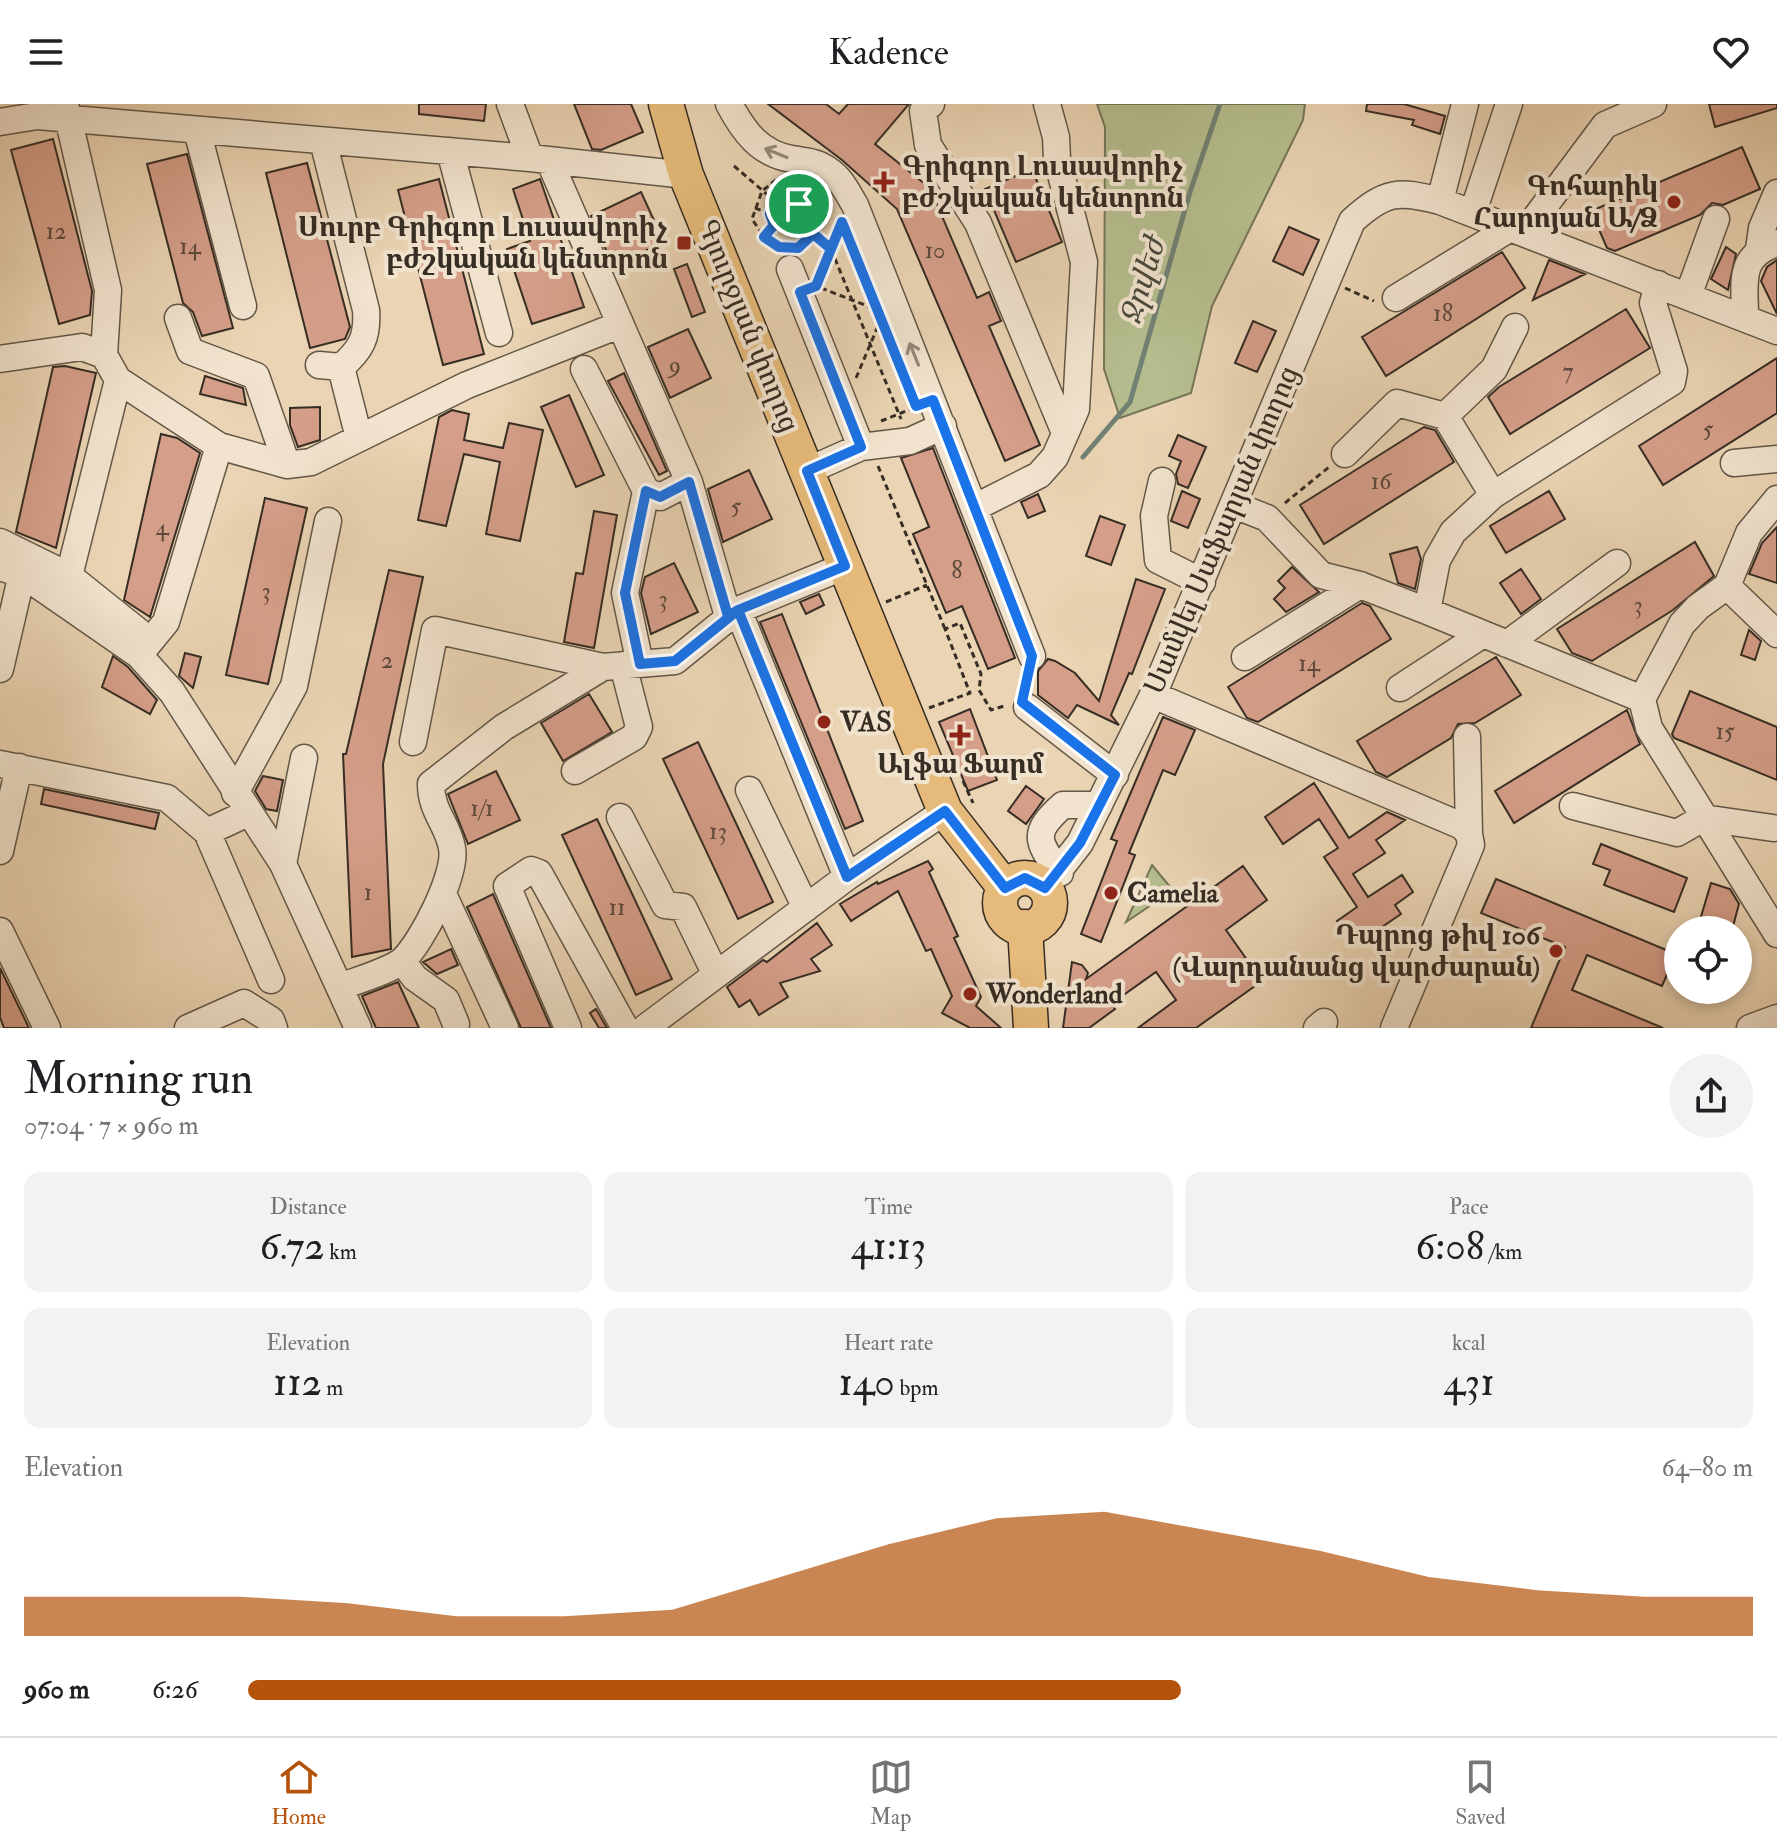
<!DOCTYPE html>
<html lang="en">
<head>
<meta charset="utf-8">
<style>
  body { margin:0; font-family:"IM FELL Double Pica","Noto Serif Armenian",serif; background:#f2f2f2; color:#202124; height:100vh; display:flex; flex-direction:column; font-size:30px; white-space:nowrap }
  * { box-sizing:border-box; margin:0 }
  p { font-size:26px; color:#757577 }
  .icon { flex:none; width:44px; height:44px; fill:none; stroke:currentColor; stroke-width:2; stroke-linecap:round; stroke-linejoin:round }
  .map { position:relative; height:924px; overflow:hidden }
  .side { display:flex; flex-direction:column; background:#fff; flex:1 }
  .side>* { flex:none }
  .buttons { position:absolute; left:1664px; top:812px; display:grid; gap:16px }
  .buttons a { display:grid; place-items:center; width:88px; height:88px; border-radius:50%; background:#fff; box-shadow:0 4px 12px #0003; font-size:40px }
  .pin { position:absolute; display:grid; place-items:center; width:68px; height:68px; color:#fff; margin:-34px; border:4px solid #fff; border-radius:50%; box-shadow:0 2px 8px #0007 }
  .round { display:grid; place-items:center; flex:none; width:84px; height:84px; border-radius:42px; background:#f2f2f2 }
  .head { display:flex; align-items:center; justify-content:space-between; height:136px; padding:0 24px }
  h1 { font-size:44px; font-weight:600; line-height:60px }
  .metrics { display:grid; grid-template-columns:repeat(3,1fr); gap:12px; height:136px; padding:8px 24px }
  .metrics div { display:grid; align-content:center; border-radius:16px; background:#f2f2f2; text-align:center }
  .metrics b { font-size:40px; font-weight:600 }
  .metrics small { font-size:22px; font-weight:400 }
  .metrics p { font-size:22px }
  .chart { height:224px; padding:16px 24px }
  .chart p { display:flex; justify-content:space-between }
  .chart svg { width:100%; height:144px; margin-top:8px; fill:#b45309; opacity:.7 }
  ul { padding:0 24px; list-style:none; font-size:26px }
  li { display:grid; grid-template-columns:128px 96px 1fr; align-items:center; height:60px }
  li i { height:20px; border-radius:10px; background:#b45309 }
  header { display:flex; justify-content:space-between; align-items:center; height:104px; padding:0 24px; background:#fff; font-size:36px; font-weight:600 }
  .dock { display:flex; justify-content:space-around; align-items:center; height:112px; border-top:2px solid #e0e0e0; background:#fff; font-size:22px; color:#757577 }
  .dock a { display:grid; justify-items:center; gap:4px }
  .dock .selected { color:#b45309 }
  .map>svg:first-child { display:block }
  .green { fill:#b5bd8e; stroke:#767559; stroke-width:2 }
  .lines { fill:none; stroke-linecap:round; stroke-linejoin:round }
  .stream { stroke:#718173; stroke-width:5 }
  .building { fill:#d59e89; stroke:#362d24; stroke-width:2 }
  .minor-casing { stroke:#635748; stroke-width:29 }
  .major-casing { stroke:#362d24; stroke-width:37 }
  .path { stroke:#362d24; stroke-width:3; stroke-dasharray:6 4; stroke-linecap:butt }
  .minor { stroke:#f1e3ce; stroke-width:26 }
  .major { stroke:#e5ba7a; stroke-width:34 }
  .oneway { stroke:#948879 }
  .route-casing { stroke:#fff; stroke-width:16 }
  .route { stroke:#1a73e8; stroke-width:10 }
  .poi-dot { fill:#8f2418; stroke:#f1e3ce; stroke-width:3 }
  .labels { text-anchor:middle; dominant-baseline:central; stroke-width:8; stroke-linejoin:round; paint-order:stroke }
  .number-label { font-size:24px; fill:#5e493d }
  .poi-label { font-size:28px; font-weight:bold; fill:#362d24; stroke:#f1e3ce; text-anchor:start }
  .street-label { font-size:28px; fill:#362d24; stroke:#f1e3ce }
  .water-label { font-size:30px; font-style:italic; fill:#4a493e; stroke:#f1e3ce }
</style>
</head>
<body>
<header><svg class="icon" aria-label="menu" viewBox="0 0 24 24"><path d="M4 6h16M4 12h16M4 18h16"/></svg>Kadence<svg class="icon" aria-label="heart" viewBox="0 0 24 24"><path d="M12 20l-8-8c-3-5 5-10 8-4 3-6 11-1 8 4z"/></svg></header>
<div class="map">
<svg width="1777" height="924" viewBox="0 0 1777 924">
  <rect width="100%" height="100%" fill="#ead4b3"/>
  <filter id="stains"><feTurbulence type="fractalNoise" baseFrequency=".0025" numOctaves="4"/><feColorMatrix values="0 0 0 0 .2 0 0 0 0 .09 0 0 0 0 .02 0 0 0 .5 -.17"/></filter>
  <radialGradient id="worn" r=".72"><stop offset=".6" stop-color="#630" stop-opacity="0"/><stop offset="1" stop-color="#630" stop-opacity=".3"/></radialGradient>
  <path class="green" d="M 1097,0 L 1305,0 L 1303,16 L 1212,202 L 1191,289 L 1120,314 L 1104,265 L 1105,23 Z
    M 1152,761 L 1171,784 L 1169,789 L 1126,818 Z"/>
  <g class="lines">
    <path class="stream" d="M 1083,353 L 1130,298 L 1190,88 L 1220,0"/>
  </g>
  <path class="building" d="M 419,0 L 486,0 L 484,17 L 419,10 Z
    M 574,0 L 631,0 L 643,28 L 601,46 L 592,45 Z
    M 768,0 L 826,0 L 839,10 L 848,0 L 909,0 L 875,40 L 930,84 L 977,194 L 989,188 L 1001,217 L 989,222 L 1040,341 L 1005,357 L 897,105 L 842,56 Z
    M 1367,0 L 1404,0 L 1445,12 L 1440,30 L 1412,21 L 1414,16 L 1366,7 Z
    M 1709,0 L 1777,0 L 1777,4 L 1715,23 Z
    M 53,35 L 92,187 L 90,211 L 59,220 L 11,46 Z
    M 1742,43 L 1760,85 L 1723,101 L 1712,99 L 1700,111 L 1615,147 L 1607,144 L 1591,107 Z
    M 187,50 L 233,224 L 202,232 L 193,208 L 183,199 L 147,60 Z
    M 307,59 L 350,223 L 345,235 L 310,244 L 266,69 Z
    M 1032,65 L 1062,138 L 1016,158 L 985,85 Z
    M 439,75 L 484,250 L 443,261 L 398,86 Z
    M 540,75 L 584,203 L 532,220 L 507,145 L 530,137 L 513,85 Z
    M 641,88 L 664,138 L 613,162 L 591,112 Z
    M 1289,123 L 1319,136 L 1303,171 L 1273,157 Z
    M 1726,143 L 1736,150 L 1728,186 L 1711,175 Z
    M 1502,148 L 1525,184 L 1386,272 L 1362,233 Z
    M 1549,156 L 1585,170 L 1533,196 Z
    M 1777,156 L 1777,210 L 1761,177 L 1767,163 Z
    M 687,160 L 705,208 L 692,213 L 674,165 Z
    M 1626,205 L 1650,244 L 1510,330 L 1488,293 L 1499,283 Z
    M 1253,217 L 1276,227 L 1257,268 L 1235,259 Z
    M 688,225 L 711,274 L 670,294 L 648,243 Z
    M 1777,254 L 1777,309 L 1663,381 L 1639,342 Z
    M 65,262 L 96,269 L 56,444 L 16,428 L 53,263 Z
    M 624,269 L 667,367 L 659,371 L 608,277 Z
    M 205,272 L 243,284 L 246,301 L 200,290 Z
    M 569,291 L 604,371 L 576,383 L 541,303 Z
    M 320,303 L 320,336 L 298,343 L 290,321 L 290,304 Z
    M 452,306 L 469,310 L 464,336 L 503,344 L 509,319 L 543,326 L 520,437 L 486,430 L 500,358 L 464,350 L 446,422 L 418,416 L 439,313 Z
    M 1424,323 L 1435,326 L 1454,358 L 1324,440 L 1300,401 Z
    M 161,330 L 177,334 L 200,349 L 150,513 L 124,496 Z
    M 1178,331 L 1206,343 L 1188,384 L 1178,380 L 1176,370 L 1181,357 L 1169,352 Z
    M 933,344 L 1015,554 L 988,565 L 962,502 L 946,509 L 913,430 L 929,423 L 901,354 Z
    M 749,366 L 772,415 L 723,438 L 708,385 Z
    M 1182,387 L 1200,395 L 1188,424 L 1171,417 Z
    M 1549,387 L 1565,415 L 1506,449 L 1490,422 Z
    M 1038,390 L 1045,407 L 1028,414 L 1021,398 Z
    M 265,394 L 307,404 L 268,580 L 226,571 Z
    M 594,407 L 617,411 L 594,544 L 564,538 L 576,469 L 583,470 Z
    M 1100,412 L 1125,421 L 1111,461 L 1086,452 Z
    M 1777,423 L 1777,479 L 1749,470 L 1762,439 Z
    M 1695,438 L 1714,472 L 1673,506 L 1592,557 L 1572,549 L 1557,525 Z
    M 1417,443 L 1421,455 L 1415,485 L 1398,479 L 1390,450 Z
    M 674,459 L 698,508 L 651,530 L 641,489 L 645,473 Z
    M 1292,463 L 1319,488 L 1286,508 L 1274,495 L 1285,484 L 1278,477 Z
    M 1521,465 L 1541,495 L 1521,510 L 1500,479 Z
    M 389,466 L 423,473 L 383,660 L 391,845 L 352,853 L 343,650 L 346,650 Z
    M 1136,475 L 1165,485 L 1132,570 L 1129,569 L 1111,611 L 1119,621 L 1077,601 L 1068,614 L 1038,591 L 1038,567 L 1048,555 L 1055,557 L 1075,569 L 1099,597 Z
    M 819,490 L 824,501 L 806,510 L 800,498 Z
    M 1362,499 L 1370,502 L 1391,535 L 1258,618 L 1247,614 L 1228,583 Z
    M 782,510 L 863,717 L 845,725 L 760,518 Z
    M 1749,526 L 1761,537 L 1755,556 L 1741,551 Z
    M 185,549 L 201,553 L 193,584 L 179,572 Z
    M 113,552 L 128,563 L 157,596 L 150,610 L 102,583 Z
    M 1496,553 L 1521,591 L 1475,619 L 1458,620 L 1451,634 L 1387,673 L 1376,668 L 1357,637 Z
    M 1690,587 L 1777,623 L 1777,676 L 1674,634 L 1672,630 Z
    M 589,590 L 612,628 L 563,657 L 541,619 Z
    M 970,605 L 997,676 L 968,687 L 939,618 Z
    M 1627,606 L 1640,640 L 1514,719 L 1495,687 Z
    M 1163,613 L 1195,626 L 1175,671 L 1163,666 L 1129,749 L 1135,751 L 1101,838 L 1081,830 L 1117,737 L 1111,735 Z
    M 698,638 L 773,798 L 738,815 L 663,655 Z
    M 496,667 L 520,716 L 468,740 L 448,690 Z
    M 263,672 L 283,676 L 277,707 L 266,705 L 255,687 Z
    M 1314,679 L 1349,734 L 1387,708 L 1405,716 L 1376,736 L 1385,749 L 1353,770 L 1368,793 L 1402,771 L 1413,788 L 1395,801 L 1401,810 L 1354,842 L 1337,817 L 1357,803 L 1324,753 L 1338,744 L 1319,715 L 1283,740 L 1265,713 Z
    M 1026,682 L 1044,695 L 1026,720 L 1008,707 Z
    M 44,685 L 159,709 L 155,725 L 41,700 Z
    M 597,715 L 672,875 L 636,891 L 562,731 Z
    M 1601,740 L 1687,774 L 1674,808 L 1604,781 L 1610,766 L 1593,760 Z
    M 928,757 L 933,765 L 929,768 L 958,832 L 954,834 L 981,893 L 976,902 L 1001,924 L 970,924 L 942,909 L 952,892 L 931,845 L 926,847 L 898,787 L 851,817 L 840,800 L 877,778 L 878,780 Z
    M 1243,762 L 1267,796 L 1226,826 L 1262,877 L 1196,924 L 1138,924 L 1176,896 L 1156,868 L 1111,900 L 1115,905 L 1089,924 L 1063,924 L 1072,858 L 1082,861 L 1088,869 L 1086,875 Z
    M 1496,775 L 1676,850 L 1662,882 L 1587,851 L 1572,886 L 1663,924 L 1531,924 L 1565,843 L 1481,809 Z
    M 1711,779 L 1730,785 L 1739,800 L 1732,826 L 1697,826 Z
    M 493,790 L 551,924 L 521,924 L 467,803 Z
    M 817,819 L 832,841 L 811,855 L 820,867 L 780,879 L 788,893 L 759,911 L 750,896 L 739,903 L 727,883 L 763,856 L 767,858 Z
    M 451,845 L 458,861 L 437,870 L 423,858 Z
    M 0,864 L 29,924 L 4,924 L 0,913 Z
    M 398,878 L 419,924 L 376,924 L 362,892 Z
    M 596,905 L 607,924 L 599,924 L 590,909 Z"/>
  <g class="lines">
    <g class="minor-casing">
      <path id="minor" d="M 65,0 L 108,186 L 104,251
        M 510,0 L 530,54
        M 729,0 C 744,28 760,50 792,55 C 804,57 818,58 828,66 C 841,74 847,88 855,101 L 1032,552
        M 931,0 L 923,7 L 928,41 L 978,119 L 1065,329
        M 0,18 L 37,12 L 530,54 L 686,71
        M 197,26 L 243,202
        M 323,37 L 366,206 C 368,233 361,246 341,263
        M 450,47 L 499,229
        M 549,56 L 689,378 L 728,512
        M 1440,97 L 1465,0
        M 1473,108 L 1509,0
        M 1525,128 L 1605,21 L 1653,0
        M 1759,145 L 1762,124 L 1777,89
        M 790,165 L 861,343
        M 1688,192 L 1716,115
        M 1396,194 L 1512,123
        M 178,214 L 190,247 L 256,272 L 287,361
        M 1745,214 C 1745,178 1737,152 1777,139
        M 0,255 L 82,243 L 104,251 L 118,276 L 219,342 L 287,361 L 311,358 L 467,281 L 619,221
        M 319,261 L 341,263 L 359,334
        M 584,265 L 646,387 L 660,393 L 689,378
        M 1445,312 L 1494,265 L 1515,223
        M 1345,350 L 1397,299 L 1445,312 L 1493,391
        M 1734,359 L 1777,355
        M 807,367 L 861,343 L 910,337 L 943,322
        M 1162,377 L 1154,412 L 1158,456 L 1202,478
        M 1234,401 L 1267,414 L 1321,471 L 1360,481 L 1427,507 L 1642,595 L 1682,520 L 1698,503 L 1727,482 L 1749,429 L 1777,395
        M 976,403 L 1039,371 L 1055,353 L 1076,305 L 1084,158 L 1057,55 L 1056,33 L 1047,0
        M 0,438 L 69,472 L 149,536
        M 0,463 L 22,470 L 139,551 L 172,588 L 283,760 L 358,924
        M 69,472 L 118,276
        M 1727,482 L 1777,530
        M 738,506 L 847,773
        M 1427,507 L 1437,456 L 1453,428 L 1493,391 L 1672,278 L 1674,267 L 1653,199 L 1658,180
        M 1507,540 L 1617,459
        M 139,551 L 166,518 L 219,342
        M 1245,553 L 1360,481
        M 640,560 L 625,489 L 646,387
        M 0,565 L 22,470
        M 1400,584 L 1483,530
        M 1153,591 L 1462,722 L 1469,730 L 1471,741 L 1394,924
        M 1642,595 L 1649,624 L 1777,830
        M 1027,603 L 1115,671
        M 1467,633 L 1469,730
        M 413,638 L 435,526 L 603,563 L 675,557 L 738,506 L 845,462
        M 0,660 L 167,694 L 207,728 L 248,709
        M 575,667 L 634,633 L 639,623 L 623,561
        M 749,686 L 806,804
        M 235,689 L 294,582 L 328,417
        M 1573,702 L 1677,729 L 1703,714 L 1773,724
        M 620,713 L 665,801 L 683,803 L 716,871
        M 207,728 L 271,876
        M 0,747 L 19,663
        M 283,760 L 304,654
        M 1060,769 C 1038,738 1030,730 1063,701 L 1099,701
        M 1045,784 L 1080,739 L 1153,591 L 1352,117 C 1385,87 1398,86 1440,97 L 1777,227
        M 443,790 L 505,924
        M 0,827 L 47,924
        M 402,857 L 415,874 L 446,896 L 456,920
        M 340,883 C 355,877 392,866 403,856 C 422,838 457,770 452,744 C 448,720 431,708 431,680 L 504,623 L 603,563
        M 188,924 L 244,899 L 271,916 L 274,924
        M 568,924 L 507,782 L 531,766 L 539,769 L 625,924
        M 645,924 L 847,773 L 945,707
        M 1317,924 L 1324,918
        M 1750,924 L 1777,914"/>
    </g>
    <g class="major-casing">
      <path id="major" d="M 666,0 L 686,71 L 945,707 L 1005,784
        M1000 799a25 25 0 1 1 50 0a25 25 0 1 1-50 0Z
        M 1025,823 L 1031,924"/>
    </g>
    <path class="path" d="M 734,62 L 776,98
      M 776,76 L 762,87 L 752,115 L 764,133 L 784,143
      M 796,79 L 813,86 L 831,106
      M771 110a16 16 0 1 1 32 0a16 16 0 1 1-32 0Z
      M 755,104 L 770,110
      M 801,119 L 831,145 L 901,315
      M 764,133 L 774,121
      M 795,144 C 821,132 821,110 813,86 L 799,100
      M 818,177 L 839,125
      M 821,184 L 870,203
      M 1345,184 L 1374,197
      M 856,274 L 878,222
      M 881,317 L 911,305
      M 878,362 L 945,525
      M 1285,399 L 1329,363
      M 886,498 L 927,481
      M 929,604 L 970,589 L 945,525 L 960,519 L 981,570 L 979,586 L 991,606 L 1004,602
      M 963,677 L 973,699"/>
    <use href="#minor" class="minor"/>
    <use href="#major" class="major"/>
  </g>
  <defs><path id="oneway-shaft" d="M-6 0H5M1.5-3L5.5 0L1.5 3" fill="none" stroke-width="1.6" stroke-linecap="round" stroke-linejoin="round" transform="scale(2)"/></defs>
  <g class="oneway">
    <use href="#oneway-shaft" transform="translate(776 49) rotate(-158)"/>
    <use href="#oneway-shaft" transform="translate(914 250) rotate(-112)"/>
  </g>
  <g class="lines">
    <g class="route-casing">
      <path id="route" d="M 799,100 L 803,109 L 801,119 L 831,145 L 816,182 L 800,188 L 861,343 L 807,367 L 845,462 L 738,506 L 728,512 L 689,378 L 660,393 L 646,387 L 625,489 L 640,560 L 675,557 L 738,506 L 847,773 L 945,707 L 1005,784 L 1025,774 L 1045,784 L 1080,739 L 1115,671 L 1022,598 L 1032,552 L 933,296 L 916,302 L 842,118 L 831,145 L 813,130 L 798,144 L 779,143 L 764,133 L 774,121 L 770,110 L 776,98 L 788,94 L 799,100"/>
    </g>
    <use href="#route" class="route"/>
  </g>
  <g class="poi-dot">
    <path d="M880 66h8v8h8v8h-8v8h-8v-8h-8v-8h8z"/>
    <circle cx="1674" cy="98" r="8"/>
    <rect x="676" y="131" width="16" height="16" rx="4"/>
    <circle cx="824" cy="618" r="8"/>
    <path d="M956 619h8v8h8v8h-8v8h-8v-8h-8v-8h8z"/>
    <circle cx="1111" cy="789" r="8"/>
    <circle cx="1556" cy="847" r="8"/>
    <circle cx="970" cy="890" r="8"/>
  </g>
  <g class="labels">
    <g class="number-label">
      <text x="56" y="127">12</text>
      <text x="190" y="142">14</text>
      <text x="935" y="146">10</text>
      <text x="1443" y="209">18</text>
      <text x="675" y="261">9</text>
      <text x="1568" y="267">7</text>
      <text x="1708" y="325">5</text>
      <text x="1381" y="377">16</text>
      <text x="736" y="402">5</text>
      <text x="162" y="423">4</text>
      <text x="957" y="466">8</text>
      <text x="266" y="487">3</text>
      <text x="663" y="495">3</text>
      <text x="1638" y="501">3</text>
      <text x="387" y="556">2</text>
      <text x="1309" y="559">14</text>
      <text x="1725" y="627">15</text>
      <text x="482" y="704">1/1</text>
      <text x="718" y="727">13</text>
      <text x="368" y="788">1</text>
      <text x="617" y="803">11</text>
    </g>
    <g class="poi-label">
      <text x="902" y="62">Գրիգոր Լուսավորիչ<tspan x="902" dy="32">բժշկական կենտրոն</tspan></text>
      <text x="1658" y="82" text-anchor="end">Գոհարիկ<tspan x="1658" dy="32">Հարոյան Ա/Ձ</tspan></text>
      <text x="668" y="123" text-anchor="end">Սուրբ Գրիգոր Լուսավորիչ<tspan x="668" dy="32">բժշկական կենտրոն</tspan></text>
      <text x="840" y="618">VAS</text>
      <text x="960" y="660" text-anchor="middle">Ալֆա Ֆարմ</text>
      <text x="1127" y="789">Camelia</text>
      <text x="1540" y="831" text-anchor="end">Դպրոց թիվ 106<tspan x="1540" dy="32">(Վարդանանց վարժարան)</tspan></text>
      <text x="986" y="890">Wonderland</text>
    </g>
    <g class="street-label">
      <text transform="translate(748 222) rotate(68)">Գյուրջյան փողոց</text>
      <text transform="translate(1222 426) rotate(-67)">Սամվել Սաֆարյան փողոց</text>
    </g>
    <g class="water-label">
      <text transform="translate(1143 177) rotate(-73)">Ջրվեժ</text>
    </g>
  </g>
  <rect width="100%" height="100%" filter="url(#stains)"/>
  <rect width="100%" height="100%" fill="url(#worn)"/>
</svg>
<div class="buttons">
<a><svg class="icon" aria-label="locate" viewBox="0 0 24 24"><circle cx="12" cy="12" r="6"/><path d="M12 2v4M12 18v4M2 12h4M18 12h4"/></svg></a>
</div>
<div class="pin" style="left:799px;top:100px;background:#1e9e55"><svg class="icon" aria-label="arrive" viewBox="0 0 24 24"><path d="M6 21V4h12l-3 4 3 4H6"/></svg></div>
</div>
<section class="side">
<div class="head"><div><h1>Morning run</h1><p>07:04 · 7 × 960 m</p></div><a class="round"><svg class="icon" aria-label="share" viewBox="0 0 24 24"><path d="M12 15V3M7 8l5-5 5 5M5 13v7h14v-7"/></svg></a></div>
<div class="metrics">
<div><p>Distance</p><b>6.72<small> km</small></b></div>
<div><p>Time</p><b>41:13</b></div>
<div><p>Pace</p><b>6:08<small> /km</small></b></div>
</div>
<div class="metrics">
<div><p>Elevation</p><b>112<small> m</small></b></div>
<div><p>Heart rate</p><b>140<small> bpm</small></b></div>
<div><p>kcal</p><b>431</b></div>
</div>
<div class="chart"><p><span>Elevation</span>64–80 m</p>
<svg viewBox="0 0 160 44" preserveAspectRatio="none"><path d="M0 44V32L10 32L20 32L30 34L40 38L50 38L60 36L70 26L80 16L90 8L100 6L110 12L120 18L130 26L140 30L150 32L160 32V44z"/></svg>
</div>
<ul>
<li><b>960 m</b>6:26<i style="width:62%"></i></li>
</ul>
</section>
<nav class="dock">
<a class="selected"><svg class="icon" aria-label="home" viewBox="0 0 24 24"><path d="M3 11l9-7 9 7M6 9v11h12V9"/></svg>Home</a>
<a><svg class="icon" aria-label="map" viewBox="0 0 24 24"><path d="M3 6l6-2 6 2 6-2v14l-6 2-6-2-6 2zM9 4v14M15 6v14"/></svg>Map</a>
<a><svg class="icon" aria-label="saved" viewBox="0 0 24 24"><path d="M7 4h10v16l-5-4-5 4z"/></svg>Saved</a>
</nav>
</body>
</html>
